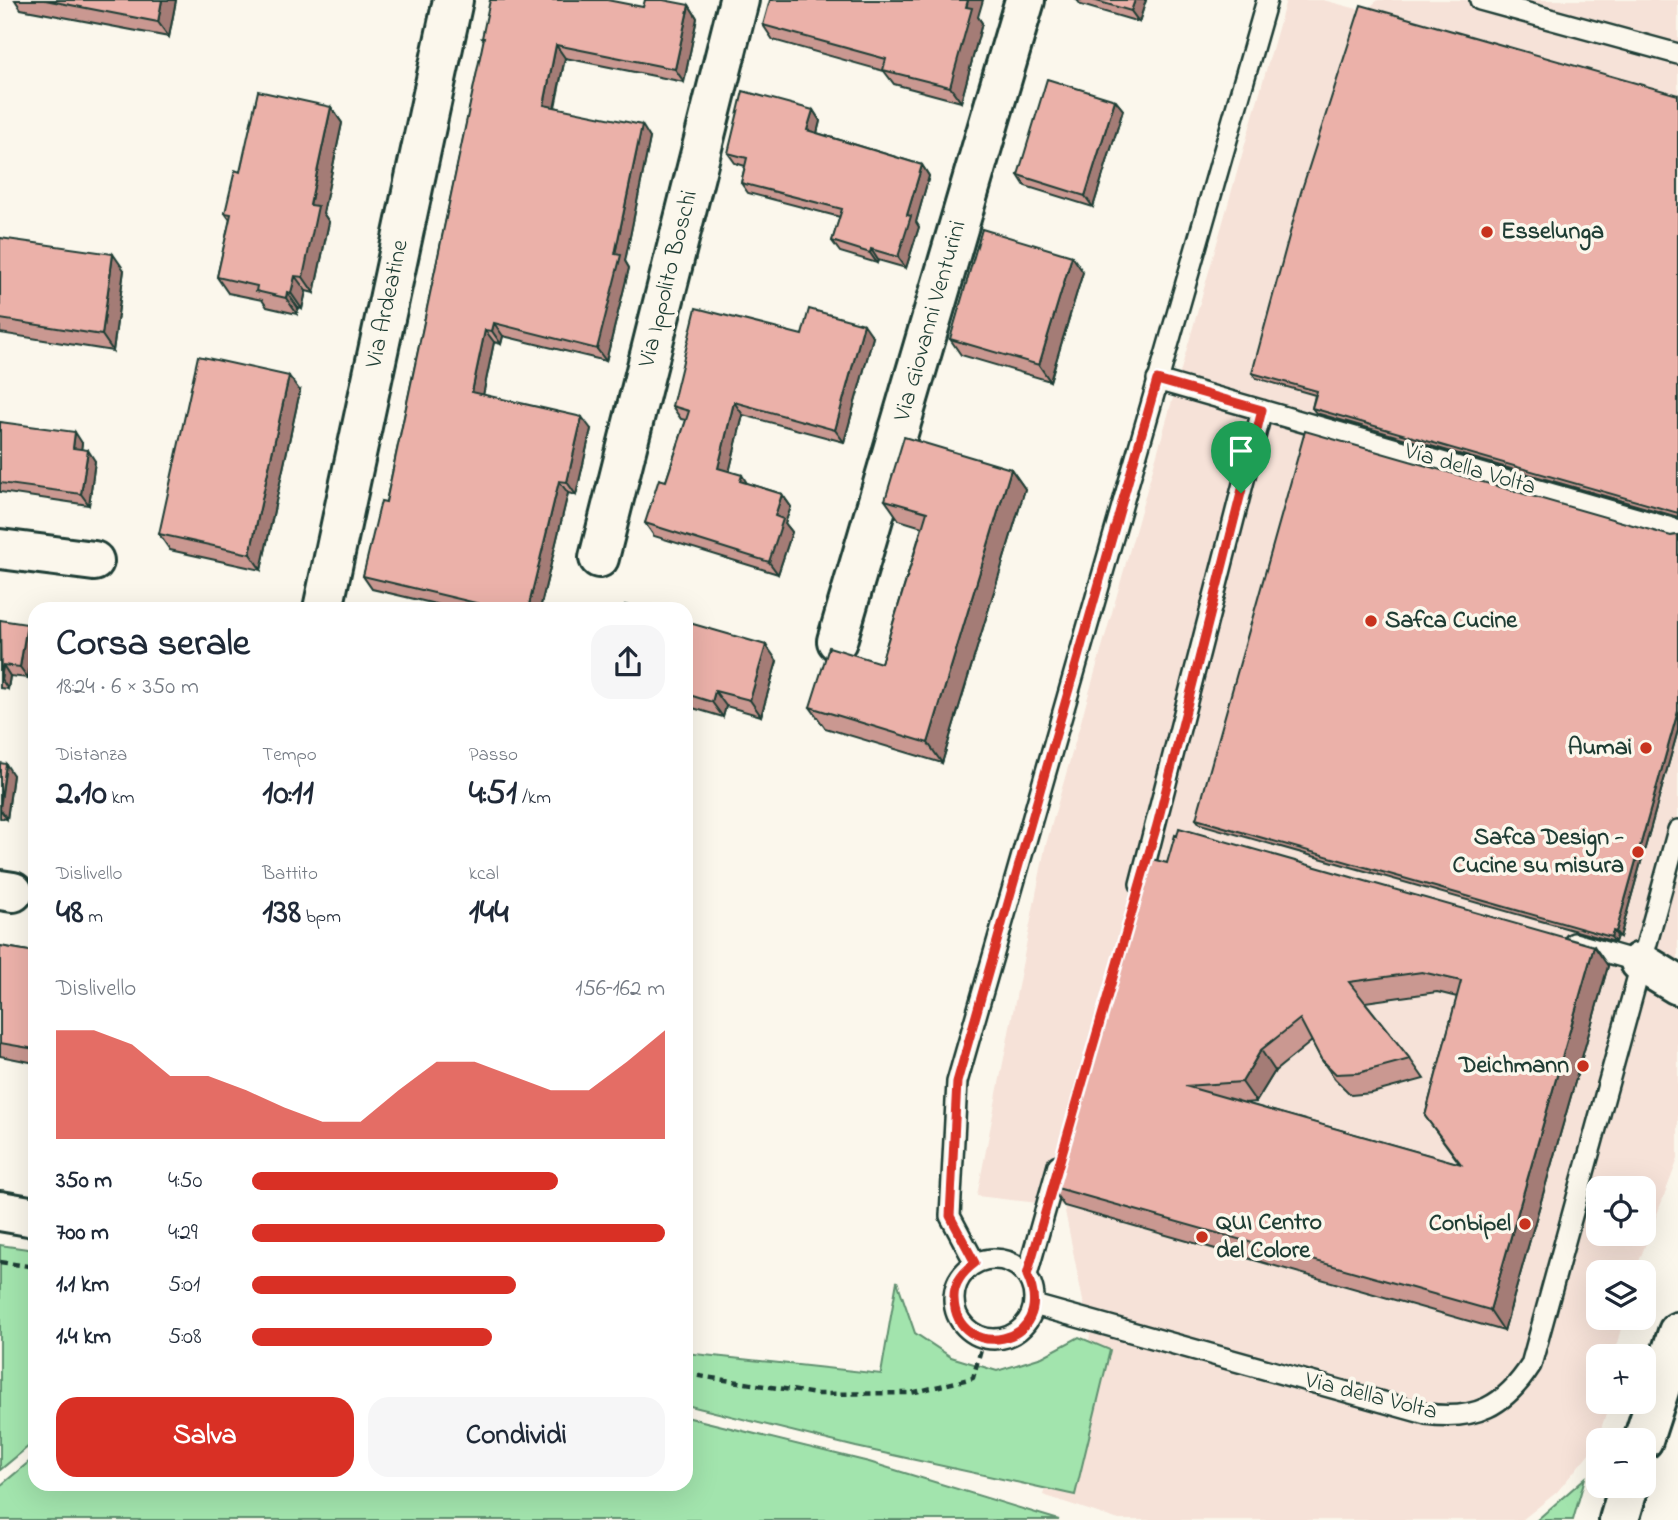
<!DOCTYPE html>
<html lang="it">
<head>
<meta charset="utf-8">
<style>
  body { margin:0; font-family:"Indie Flower",sans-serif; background:#f6f6f7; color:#1f2937; height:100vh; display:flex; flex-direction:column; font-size:26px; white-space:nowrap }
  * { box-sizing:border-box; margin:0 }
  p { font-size:23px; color:#747a83 }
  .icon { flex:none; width:38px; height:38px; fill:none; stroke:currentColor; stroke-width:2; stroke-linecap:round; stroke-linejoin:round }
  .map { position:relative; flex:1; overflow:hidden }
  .side { position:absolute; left:28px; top:602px; width:665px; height:889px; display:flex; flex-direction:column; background:#fff; border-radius:21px; box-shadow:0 7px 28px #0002 }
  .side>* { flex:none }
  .buttons { position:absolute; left:1586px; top:1176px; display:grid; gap:14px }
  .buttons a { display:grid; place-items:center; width:70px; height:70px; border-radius:14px; background:#fff; box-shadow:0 7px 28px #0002; font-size:35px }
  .pin { position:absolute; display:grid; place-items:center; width:60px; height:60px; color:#fff; margin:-72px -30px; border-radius:50% 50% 50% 0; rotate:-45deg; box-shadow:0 0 7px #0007 }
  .pin .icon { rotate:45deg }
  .round { display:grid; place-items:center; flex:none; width:74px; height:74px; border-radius:21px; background:#f6f6f7 }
  .overview { display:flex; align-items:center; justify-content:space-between; height:119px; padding:0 28px }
  h1 { font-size:38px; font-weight:800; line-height:52px }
  .figures { display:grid; grid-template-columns:repeat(3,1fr); gap:10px; height:119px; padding:7px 28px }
  .figures div { display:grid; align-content:center }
  .figures b { font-size:35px; font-weight:800 }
  .figures small { font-size:19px; font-weight:400 }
  .figures p { font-size:19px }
  .chart { height:196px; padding:14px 28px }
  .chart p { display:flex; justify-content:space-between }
  .chart svg { width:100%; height:126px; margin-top:7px; fill:#d93025; opacity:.7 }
  .action { display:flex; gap:14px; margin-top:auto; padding:14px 28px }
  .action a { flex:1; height:80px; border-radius:21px; background:#d93025; color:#fff; font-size:28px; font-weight:800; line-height:80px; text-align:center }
  .action a+a { background:#f6f6f7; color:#1f2937 }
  ul { padding:0 28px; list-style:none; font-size:23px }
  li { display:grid; grid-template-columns:112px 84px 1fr; align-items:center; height:52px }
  li i { height:18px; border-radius:9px; background:#d93025 }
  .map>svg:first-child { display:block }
  .built { fill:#f6e2d8; fill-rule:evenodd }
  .green { fill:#a2e4ad; stroke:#609070; stroke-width:2 }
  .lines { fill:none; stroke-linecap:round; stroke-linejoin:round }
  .lane-casing { stroke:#1f3d34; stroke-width:24 }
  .street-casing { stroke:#1f3d34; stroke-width:44 }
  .secondary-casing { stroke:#1f3d34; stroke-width:44 }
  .path { stroke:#1f3d34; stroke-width:4.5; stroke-dasharray:7 5; stroke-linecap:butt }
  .lane { stroke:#fbf7ec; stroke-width:19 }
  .street { stroke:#fbf7ec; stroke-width:38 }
  .secondary { stroke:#fbf7ec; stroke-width:38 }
  .wall { fill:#ca9891; stroke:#1f3d34; stroke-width:2; fill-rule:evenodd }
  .shaded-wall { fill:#a47c76; stroke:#1f3d34; stroke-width:2 }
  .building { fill:#ebb1a9; stroke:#1f3d34; stroke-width:2; fill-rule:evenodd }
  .route-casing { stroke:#fff; stroke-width:14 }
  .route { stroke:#d93025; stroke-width:9 }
  .poi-dot { fill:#c8321e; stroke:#fbf7ec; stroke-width:2.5 }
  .labels { text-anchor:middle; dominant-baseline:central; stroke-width:7; stroke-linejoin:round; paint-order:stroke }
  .poi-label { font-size:24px; font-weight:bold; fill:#1f3d34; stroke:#fbf7ec; text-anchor:end }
  .street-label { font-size:24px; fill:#1f3d34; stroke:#fbf7ec }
</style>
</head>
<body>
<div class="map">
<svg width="1678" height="1520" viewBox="0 0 1678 1520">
  <rect width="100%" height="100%" fill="#fbf7ec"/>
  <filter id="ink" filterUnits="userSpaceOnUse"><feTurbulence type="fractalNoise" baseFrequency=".0143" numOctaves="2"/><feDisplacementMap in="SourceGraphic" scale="14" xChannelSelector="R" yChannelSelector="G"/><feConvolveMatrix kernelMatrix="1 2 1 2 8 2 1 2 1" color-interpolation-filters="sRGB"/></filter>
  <g filter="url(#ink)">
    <path class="built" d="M 1286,0 L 1323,0 L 1365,11 L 1378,0 L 1678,0 L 1678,1159 L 1635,1272 L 1598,1272 L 1598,1318 L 1624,1318 L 1617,1343 L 1618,1356 L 1598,1356 L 1598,1402 L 1610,1402 L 1595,1446 L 1557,1492 L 1522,1520 L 1119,1520 L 1043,1495 L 1090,1336 L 1064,1206 L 977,1196 L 1045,848 ZM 1598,1188 L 1643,1188 L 1643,1234 L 1598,1234 Z"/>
    <path class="green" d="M 0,1245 L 35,1250 L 35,1441 L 0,1470 Z
      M 897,1281 L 915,1333 L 951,1357 L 997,1371 L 1042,1357 L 1079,1337 L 1110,1350 L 1075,1495 L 856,1447 L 686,1405 L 686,1353 L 881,1374 Z
      M 686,1417 L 869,1462 L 1059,1520 L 0,1520 L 0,1486 L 35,1457 L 35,1484 L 686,1484 Z
      M 1585,1478 L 1573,1520 L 1537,1520 Z"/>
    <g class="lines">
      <g class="lane-casing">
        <path id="lane" d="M 1480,0 L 1678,54
          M 1157,380 L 1678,530
          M 1140,884 L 1262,410
          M 1574,943 L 1640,962
          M954 1299a40 40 0 1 1 80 0a40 40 0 1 1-80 0Z
          M 975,1263 L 950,1216 L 957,1082 L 1267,0
          M 1027,1275 L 1058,1165
          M 1034,1305 L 1426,1414 C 1475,1421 1505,1406 1531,1365 L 1678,830"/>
      </g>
      <g class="street-casing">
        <path id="street" d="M 0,549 L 94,561
          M 599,558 L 739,0
          M 323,609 L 453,0
          M 837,641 L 1025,0
          M 0,890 L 13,892
          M 1640,962 L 1678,985
          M 0,1211 L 35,1217"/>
      </g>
      <g class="secondary-casing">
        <path id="secondary" d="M 1643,1440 L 1678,1332
          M 1619,1520 L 1629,1486"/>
      </g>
      <path class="path" d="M 0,1262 L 35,1267
        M 686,1374 L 817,1394 L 911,1393 L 973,1378 L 984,1338"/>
      <use href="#lane" class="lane"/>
      <use href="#street" class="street"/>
      <use href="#secondary" class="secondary"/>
    </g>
    <path class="wall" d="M 15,0 L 176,0 L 169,37 L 21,9 Z
      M 1077,0 L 1146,0 L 1139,22 L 1081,5 Z
      M 689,5 L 697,18 L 684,82 L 565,58 L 555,107 L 650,138 L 625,261 L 629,268 L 606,361 L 503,336 L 501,344 L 494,342 L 483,395 L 591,429 L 576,495 L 568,493 L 540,609 L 457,609 L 372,589 L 363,576 L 386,502 L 484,40 L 482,38 L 643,7 Z
      M 978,17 L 982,23 L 961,102 L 894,84 L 884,71 L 773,40 L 763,25 Z
      M 1678,95 L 1678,517 L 1316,413 L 1312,408 L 1315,395 L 1256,378 L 1252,373 Z
      M 1115,100 L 1123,110 L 1093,207 L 1025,186 L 1018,175 Z
      M 331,107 L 342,123 L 323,213 L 329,222 L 314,293 L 306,291 L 302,309 L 298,308 L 297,314 L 267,307 L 262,300 L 228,293 L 217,277 L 230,220 L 225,213 L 240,172 Z
      M 813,110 L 820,121 L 817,133 L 922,165 L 929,176 L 916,222 L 919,227 L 906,268 L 878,260 L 877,263 L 840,252 L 832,241 L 840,217 L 748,193 L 741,183 L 745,166 L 735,163 L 728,153 Z
      M 0,238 L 124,270 L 113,351 L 0,333 Z
      M 1083,272 L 1050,381 L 961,355 L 950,339 Z
      M 802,335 L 873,337 L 844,442 L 743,415 L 729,472 L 747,483 L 782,494 L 791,507 L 785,523 L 792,532 L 778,574 L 654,536 L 645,523 L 666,481 L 686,420 L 681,419 L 672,406 Z
      M 300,391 L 261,570 L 170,550 L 159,534 Z
      M 0,422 L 82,443 L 81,449 L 95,461 L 89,505 L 0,492 Z
      M 1011,469 L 1025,489 L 942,763 L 825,728 L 810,707 L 881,663 L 922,527 L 899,520 L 885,500 Z
      M 1678,535 L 1678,730 L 1620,937 L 1617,936 L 1615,942 L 1200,824 L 1196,819 L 1671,536 Z
      M 0,620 L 34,634 L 28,678 L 10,676 L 8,689 L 0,688 Z
      M 686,622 L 777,661 L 761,716 L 726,706 L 723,717 L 686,706 Z
      M 0,763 L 13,775 L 7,819 L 0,818 Z
      M 1167,863 L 1608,966 L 1504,1331 L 1064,1206 L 1050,1186 ZM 1437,992 L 1457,997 L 1425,1116 L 1460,1164 L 1244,1103 L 1256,1102 L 1275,1071 L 1312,1041 L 1321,1059 L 1335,1079 L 1351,1095 L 1372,1093 L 1424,1079 L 1410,1059 L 1365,1002 Z
      M 0,946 L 35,952 L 35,1063 L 0,1056 Z"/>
    <path class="shaded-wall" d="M 162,0 L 176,0 L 169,37 L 158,22 Z
      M 968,0 L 983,0 L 978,17 L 982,23 L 961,102 L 950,87 Z
      M 1135,0 L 1146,0 L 1139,22 L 1131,11 Z
      M 689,5 L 697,18 L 684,82 L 675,69 Z
      M 556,45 L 565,58 L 552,118 L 544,105 Z
      M 1115,100 L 1123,110 L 1093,207 L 1085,196 Z
      M 331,107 L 342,123 L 323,213 L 329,222 L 314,293 L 303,277 L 310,205 Z
      M 813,110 L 820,121 L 815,141 L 807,130 Z
      M 642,125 L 650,138 L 625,261 L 629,268 L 606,361 L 597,349 L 615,254 Z
      M 922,165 L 929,176 L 916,222 L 919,227 L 906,268 L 898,257 L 907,215 Z
      M 871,249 L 878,260 L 877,263 L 870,253 Z
      M 113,254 L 124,270 L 113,351 L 102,335 Z
      M 1072,256 L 1083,272 L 1050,381 L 1039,365 Z
      M 295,276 L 306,291 L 302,309 L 291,293 Z
      M 287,292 L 298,308 L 297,314 L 286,298 Z
      M 494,323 L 503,336 L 501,344 L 492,331 Z
      M 864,324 L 873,337 L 844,442 L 835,430 Z
      M 485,330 L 494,342 L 481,405 L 472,392 Z
      M 289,376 L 300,391 L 261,570 L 250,554 Z
      M 734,402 L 743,415 L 727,481 L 718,468 Z
      M 582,417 L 591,429 L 576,495 L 567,482 Z
      M 75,432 L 82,443 L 80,459 L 73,448 Z
      M 88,450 L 95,461 L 89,505 L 81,494 Z
      M 1011,469 L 1025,489 L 942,763 L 928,743 Z
      M 742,475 L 750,488 L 740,481 Z
      M 559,481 L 568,493 L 540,609 L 528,609 Z
      M 782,494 L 791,507 L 785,523 L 792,532 L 778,574 L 769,562 L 775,516 Z
      M 27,624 L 34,634 L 28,678 L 20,667 Z
      M 766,645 L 777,661 L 761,716 L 750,700 Z
      M 3,665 L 10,676 L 8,689 L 1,679 Z
      M 715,691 L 726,706 L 723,717 L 712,702 Z
      M 1678,711 L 1678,730 L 1620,937 L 1616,932 Z
      M 6,764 L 13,775 L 7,819 L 0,809 Z
      M 1613,931 L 1617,936 L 1615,942 L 1611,937 Z
      M 1594,946 L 1608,966 L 1504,1331 L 1490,1310 Z
      M 1261,1050 L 1275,1071 L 1256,1102 L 1242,1082 Z"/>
    <path class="building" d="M 45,0 L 162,0 L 158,22 Z
      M 490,0 L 607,0 L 643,7 L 645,0 L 663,0 L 689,5 L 675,69 L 556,45 L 544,105 L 642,125 L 615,254 L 621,255 L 597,349 L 494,323 L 492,331 L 485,330 L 472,392 L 582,417 L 567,482 L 559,481 L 528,609 L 501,609 L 363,576 L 381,501 L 386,502 L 484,38 L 482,38 Z
      M 770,0 L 968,0 L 966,7 L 972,8 L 950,87 L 883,70 L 886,59 L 763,25 Z
      M 1093,0 L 1135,0 L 1131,11 Z
      M 1361,5 L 1678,95 L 1678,513 L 1312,408 L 1317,391 L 1252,373 L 1301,192 Z
      M 1047,79 L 1115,100 L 1085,196 L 1018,175 Z
      M 258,91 L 331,107 L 310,205 L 318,206 L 303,277 L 295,276 L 291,293 L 287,292 L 286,298 L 256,291 L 257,286 L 217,277 L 231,214 L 225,213 L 235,170 L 240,172 Z
      M 743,91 L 813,110 L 807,130 L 922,165 L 907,215 L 911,216 L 898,257 L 871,249 L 870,253 L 832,241 L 842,209 L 741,183 L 747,158 L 728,153 Z
      M 982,229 L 1072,256 L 1039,365 L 950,339 Z
      M 0,238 L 113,254 L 102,335 L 0,319 Z
      M 696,308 L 802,335 L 809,309 L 864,324 L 835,430 L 734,402 L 718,468 L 742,475 L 740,481 L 782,494 L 775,516 L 783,519 L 769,562 L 645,523 L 659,479 L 666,481 L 689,411 L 672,406 Z
      M 198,356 L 289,376 L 250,554 L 159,534 Z
      M 0,422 L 75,432 L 73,448 L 88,450 L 81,494 L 0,483 Z
      M 1305,431 L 1671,536 L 1678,535 L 1678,711 L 1616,932 L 1613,931 L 1611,937 L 1196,819 Z
      M 904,437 L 1011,469 L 928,743 L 810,707 L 829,647 L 881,663 L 927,512 L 885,500 Z
      M 625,605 L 639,609 L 624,609 Z
      M 0,620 L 27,624 L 20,667 L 3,665 L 1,679 Z
      M 686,622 L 766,645 L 750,700 L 715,691 L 712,702 L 686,694 Z
      M 0,763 L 6,764 L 0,804 Z
      M 1179,828 L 1594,946 L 1490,1310 L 1050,1186 L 1144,857 L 1167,863 L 1175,835 L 1177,836 ZM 1422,972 L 1461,981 L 1425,1116 L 1461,1164 L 1185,1086 L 1242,1082 L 1261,1050 L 1300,1019 L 1321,1059 L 1336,1074 L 1358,1073 L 1410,1059 L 1349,982 Z
      M 0,946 L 35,952 L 35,1049 L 0,1043 Z"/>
  </g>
  <g class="lines" filter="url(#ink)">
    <g class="route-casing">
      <path id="route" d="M 1157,380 L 1262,410 L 1157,825 L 1027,1275 C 1060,1346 956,1364 954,1299 C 953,1283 963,1272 975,1263 L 950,1216 L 957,1082 Z"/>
    </g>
    <use href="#route" class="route"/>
  </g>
  <g class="poi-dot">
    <circle cx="1487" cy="232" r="7"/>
    <circle cx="1371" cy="621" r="7"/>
    <circle cx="1646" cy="748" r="7"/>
    <circle cx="1638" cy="852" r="7"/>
    <circle cx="1583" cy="1066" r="7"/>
    <circle cx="1525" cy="1224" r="7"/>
    <circle cx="1202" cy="1237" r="7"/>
  </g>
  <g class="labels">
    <g class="poi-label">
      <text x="1501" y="232" text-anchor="start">Esselunga</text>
      <text x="1385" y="621" text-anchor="start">Safca Cucine</text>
      <text x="1632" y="748">Aumai</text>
      <text x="1624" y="838">Safca Design -<tspan x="1624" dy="28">Cucine su misura</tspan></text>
      <text x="1569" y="1066">Deichmann</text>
      <text x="1216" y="1223" text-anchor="start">QUI Centro<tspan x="1216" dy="28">del Colore</tspan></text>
      <text x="1511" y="1224">Conbipel</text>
    </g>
    <g class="street-label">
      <text transform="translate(669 279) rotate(-76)">Via Ippolito Boschi</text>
      <text transform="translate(388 304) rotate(-78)">Via Ardeatine</text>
      <text transform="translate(931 321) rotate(-74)">Via Giovanni Venturini</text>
      <text transform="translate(1470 470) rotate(16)">Via della Volta</text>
      <text transform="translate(1371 1397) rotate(14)">Via della Volta</text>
    </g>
  </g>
</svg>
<div class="buttons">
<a><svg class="icon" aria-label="locate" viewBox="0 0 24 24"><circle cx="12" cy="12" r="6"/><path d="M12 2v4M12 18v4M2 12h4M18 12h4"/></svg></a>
<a><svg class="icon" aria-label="layers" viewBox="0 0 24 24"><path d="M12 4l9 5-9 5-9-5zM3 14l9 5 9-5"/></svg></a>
<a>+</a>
<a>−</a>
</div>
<div class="pin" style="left:1241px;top:493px;background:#1e9e55"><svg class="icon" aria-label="arrive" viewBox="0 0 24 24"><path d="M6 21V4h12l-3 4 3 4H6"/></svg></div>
<section class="side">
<div class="overview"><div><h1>Corsa serale</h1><p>18:24 · 6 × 350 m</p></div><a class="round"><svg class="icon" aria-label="share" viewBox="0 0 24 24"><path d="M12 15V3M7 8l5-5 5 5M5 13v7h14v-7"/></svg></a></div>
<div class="figures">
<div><p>Distanza</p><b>2.10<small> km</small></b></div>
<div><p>Tempo</p><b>10:11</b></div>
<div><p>Passo</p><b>4:51<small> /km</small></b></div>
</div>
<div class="figures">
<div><p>Dislivello</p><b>48<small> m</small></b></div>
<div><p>Battito</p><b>138<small> bpm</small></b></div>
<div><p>kcal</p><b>144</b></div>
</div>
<div class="chart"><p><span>Dislivello</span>156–162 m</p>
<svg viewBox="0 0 160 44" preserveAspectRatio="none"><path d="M0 44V6L10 6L20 11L30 22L40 22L50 27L60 33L70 38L80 38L90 27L100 17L110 17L120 22L130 27L140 27L150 17L160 6V44z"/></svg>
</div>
<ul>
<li><b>350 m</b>4:50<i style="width:74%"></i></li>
<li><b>700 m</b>4:29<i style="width:100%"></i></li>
<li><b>1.1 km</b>5:01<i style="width:64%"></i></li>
<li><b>1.4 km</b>5:08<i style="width:58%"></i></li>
</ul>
<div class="action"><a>Salva</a><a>Condividi</a></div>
</section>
</div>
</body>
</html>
